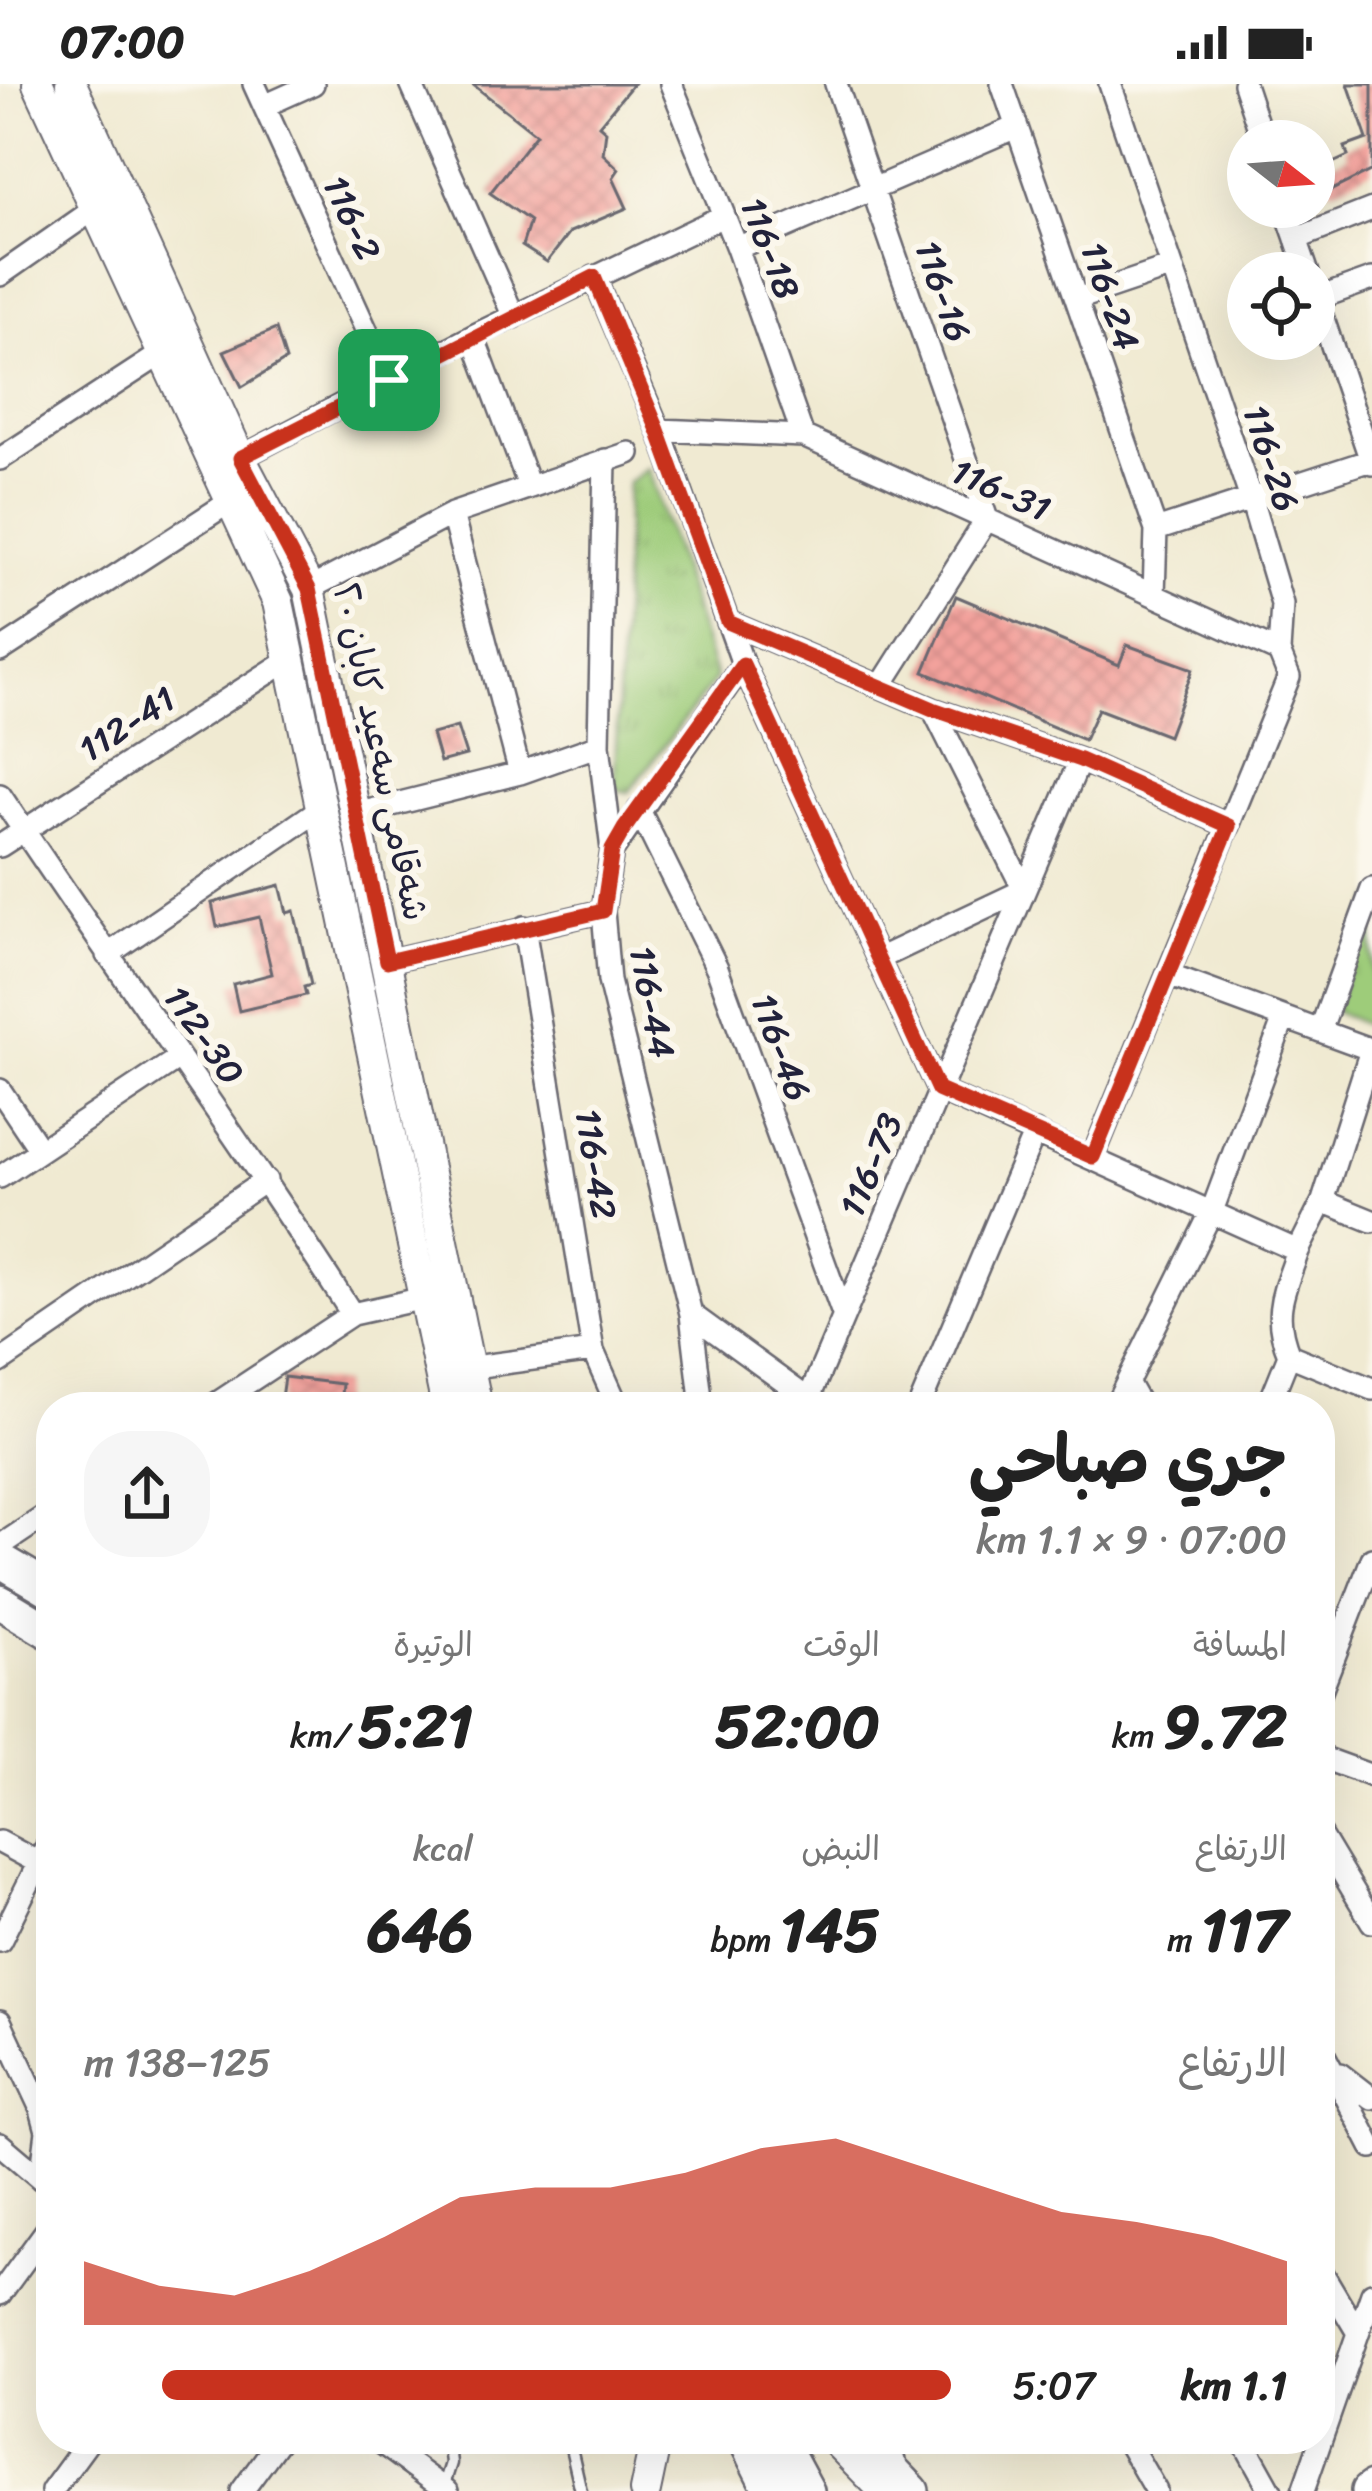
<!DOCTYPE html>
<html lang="ar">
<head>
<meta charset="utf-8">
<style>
  body { margin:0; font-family:Sriracha,"Playpen Sans Arabic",sans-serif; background:#f6f6f6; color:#222; direction:rtl; height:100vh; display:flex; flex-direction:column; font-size:45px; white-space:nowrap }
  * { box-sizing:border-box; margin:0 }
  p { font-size:39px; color:#767676 }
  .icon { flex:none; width:66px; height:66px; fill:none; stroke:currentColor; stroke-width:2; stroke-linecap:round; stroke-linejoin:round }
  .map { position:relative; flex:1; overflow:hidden; direction:ltr }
  .panel { position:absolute; left:36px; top:1308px; width:1299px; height:1062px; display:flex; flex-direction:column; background:#fff; border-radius:48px; box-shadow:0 12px 48px #0002; direction:rtl }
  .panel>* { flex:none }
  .needle { width:78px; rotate:107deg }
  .fabs { position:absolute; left:1227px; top:36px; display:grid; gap:24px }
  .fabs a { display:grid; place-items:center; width:108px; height:108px; border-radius:50%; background:#fff; box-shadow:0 12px 48px #0002; font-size:60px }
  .pin { position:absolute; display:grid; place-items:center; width:102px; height:102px; color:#fff; margin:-51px; border-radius:24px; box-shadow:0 6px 18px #0006 }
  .round { display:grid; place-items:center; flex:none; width:126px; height:126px; border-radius:48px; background:#f6f6f6 }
  .overview { display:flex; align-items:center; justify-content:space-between; height:204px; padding:0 48px }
  h1 { font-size:66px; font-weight:700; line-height:90px }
  .figures { display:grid; grid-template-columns:repeat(3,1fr); gap:18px; height:204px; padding:12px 48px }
  .figures div { display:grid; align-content:center }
  .figures b { font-size:60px; font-weight:700 }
  .figures small { font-size:33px; font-weight:400 }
  .figures p { font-size:33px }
  .chart { height:336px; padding:24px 48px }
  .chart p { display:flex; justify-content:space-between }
  .chart svg { width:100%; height:216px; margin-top:12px; fill:#c8321e; opacity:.7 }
  ul { padding:0 48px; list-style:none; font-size:39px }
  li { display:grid; grid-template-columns:192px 144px 1fr; align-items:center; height:90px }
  li i { height:30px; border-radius:15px; background:#c8321e }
  .status { display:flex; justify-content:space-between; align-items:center; height:84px; padding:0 60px; background:#fff; direction:ltr }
  .status svg { height:33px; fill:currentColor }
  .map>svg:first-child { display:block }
  .grass { fill:url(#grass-tufts); stroke:#60775a; stroke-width:3 }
  .building { fill:url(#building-cross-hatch) }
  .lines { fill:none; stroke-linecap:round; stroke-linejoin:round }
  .lane-casing { stroke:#6a6870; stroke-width:15 }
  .street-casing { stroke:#6a6870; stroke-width:26 }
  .secondary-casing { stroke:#6a6870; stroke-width:34 }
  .primary-casing { stroke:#6a6870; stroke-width:38 }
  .lane { stroke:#fff; stroke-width:10 }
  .street { stroke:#fff; stroke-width:21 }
  .secondary { stroke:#fff; stroke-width:30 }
  .primary { stroke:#fff; stroke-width:33 }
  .route-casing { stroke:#fff; stroke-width:24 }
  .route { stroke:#c8321e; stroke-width:15 }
  .labels { text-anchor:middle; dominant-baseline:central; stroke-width:12; stroke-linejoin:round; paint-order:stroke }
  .street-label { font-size:36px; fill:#22223b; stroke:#fbf7ec }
</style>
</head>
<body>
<div class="status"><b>07:00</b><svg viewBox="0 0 49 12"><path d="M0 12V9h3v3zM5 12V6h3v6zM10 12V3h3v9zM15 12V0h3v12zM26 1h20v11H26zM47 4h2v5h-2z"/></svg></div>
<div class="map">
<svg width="1372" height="2407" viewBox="0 0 1372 2407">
  <defs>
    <pattern id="grass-tufts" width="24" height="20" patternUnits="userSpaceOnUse" patternTransform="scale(3)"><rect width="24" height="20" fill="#9ecc7a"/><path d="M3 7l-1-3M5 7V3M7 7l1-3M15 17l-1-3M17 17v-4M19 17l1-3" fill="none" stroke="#88af6a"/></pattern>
    <pattern id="building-cross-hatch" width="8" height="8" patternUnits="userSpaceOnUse" patternTransform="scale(3)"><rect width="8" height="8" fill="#f3a29c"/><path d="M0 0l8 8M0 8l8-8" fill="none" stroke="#d08b87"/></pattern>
  </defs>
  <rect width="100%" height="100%" fill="#fbf7ec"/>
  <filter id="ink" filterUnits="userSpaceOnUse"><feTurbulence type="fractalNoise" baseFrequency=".00833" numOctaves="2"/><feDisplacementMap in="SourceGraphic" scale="24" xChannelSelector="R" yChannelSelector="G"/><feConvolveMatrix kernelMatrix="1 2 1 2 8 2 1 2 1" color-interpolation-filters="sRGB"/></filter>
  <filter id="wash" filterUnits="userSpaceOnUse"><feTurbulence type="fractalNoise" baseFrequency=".004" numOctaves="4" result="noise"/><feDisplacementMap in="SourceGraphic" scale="48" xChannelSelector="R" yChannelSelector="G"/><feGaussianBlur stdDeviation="2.7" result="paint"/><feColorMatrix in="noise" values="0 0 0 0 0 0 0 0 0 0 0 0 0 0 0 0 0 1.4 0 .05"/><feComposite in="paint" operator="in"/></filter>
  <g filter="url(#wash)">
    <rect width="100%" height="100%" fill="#f0ead2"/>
    <path class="grass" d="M 648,384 L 716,594 L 629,708 L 614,705 L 628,399 Z
      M 1372,814 L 1372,944 L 1334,927 Z"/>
    <g id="blocks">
      <path class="building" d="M 472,0 L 633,0 L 599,41 L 606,47 L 603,70 L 619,85 L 613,94 L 627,124 L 570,148 L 547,178 L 522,162 L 530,137 L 490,109 L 536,50 Z
        M 1348,0 L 1372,0 L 1372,86 L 1332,106 L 1322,84 L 1348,72 L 1345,63 L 1367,55 Z
        M 276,245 L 286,276 L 242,303 L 224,267 Z
        M 956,512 L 1119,581 L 1127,561 L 1193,585 L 1168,652 L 1098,625 L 1084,656 L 924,588 Z
        M 457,643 L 466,671 L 440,678 L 432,650 Z
        M 280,801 L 287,829 L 294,827 L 311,901 L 304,903 L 306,911 L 239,927 L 233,900 L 272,890 L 259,833 L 217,843 L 212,819 Z
        M 284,1293 L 342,1300 L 340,1323 L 280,1321 Z"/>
    </g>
  </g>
  <g filter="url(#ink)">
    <use href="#blocks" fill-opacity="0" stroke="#6a6870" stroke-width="3"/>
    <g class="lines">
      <g class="lane-casing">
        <path id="lane" d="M 569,2355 L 581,2407
          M 893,2355 L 900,2378
          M 443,2404 L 451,2379 L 448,2355"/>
      </g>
      <g class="street-casing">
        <path id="street" d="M 254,0 L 389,296
          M 411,0 L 514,233
          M 671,0 L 737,164 L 803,352
          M 836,0 L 987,435 L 881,602
          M 1002,0 L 1156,446
          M 1110,0 L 1251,415 L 1282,520 L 1279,568
          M 1244,0 L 1263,57
          M 264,22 L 313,0
          M 1285,123 L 1308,189
          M 1296,155 L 1372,125
          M 737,164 L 1016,43
          M 0,191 L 96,124
          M 594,193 L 659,346 L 743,580 L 938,1006 L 1298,1167 L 1323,1117 L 1371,966
          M 1314,208 L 1372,380
          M 1077,215 L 1172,183
          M 1316,215 L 1372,195
          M 473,252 L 529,402
          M 659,346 L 803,352 L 1279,568 L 1289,593 L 1093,1073
          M 240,374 L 473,252 L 723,132
          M 0,375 L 164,268
          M 605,376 L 599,661 L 612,766 L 603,827 L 609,897 L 691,1230 L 702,1323
          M 452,430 L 520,689
          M 309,505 L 452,430 L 629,369
          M 1154,511 L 1156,446 L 1371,376
          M 728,538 L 933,625 L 1080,676 L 1229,742
          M 0,567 L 234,415
          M 0,711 C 116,885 239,1054 352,1230
          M 639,726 L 717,884 L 843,1230
          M 356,730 L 520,689 L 599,661
          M 0,762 L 290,575
          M 613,766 L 743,580
          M 524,843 L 593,1267 L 618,1323
          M 107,871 L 320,725
          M 878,875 L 1024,806 L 933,625
          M 387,877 L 603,827
          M 1168,891 L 1372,966
          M 1320,947 L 1372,805
          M 0,1006 L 40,1066
          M 0,1093 L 179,974
          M 1323,1117 L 1372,1137
          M 1298,1167 C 1284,1208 1271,1228 1289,1271 L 1372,1305
          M 691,1230 L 819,1323
          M 0,1278 L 266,1096
          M 466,1284 L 593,1267
          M 1128,1300 L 1141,1323
          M 809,1314 L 1080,676
          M 211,1323 L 352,1230 L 424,1214
          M 919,1323 L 1035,1048
          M 1115,1323 L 1212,1127 L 1284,934
          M 1268,1323 L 1289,1271
          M 0,1462 L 51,1428
          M 1320,1609 L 1372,1475
          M 1320,1673 L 1372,1692
          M 1320,1751 L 1372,1838
          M 0,1758 L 37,1778
          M 0,1857 L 51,1754
          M 0,1937 L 41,2025 L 47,2047 L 41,2095
          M 1320,1963 L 1372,2063
          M 1341,1990 L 1372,2014
          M 0,2060 L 46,2099
          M 1320,2185 L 1358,2249
          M 0,2210 L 51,2140
          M 376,2355 L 447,2407
          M 1126,2355 L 1156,2407
          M 1242,2355 L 1271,2407
          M 52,2407 L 90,2355
          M 242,2407 L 280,2355
          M 1303,2407 L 1372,2209"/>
      </g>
      <g class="secondary-casing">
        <path id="secondary" d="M 38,0 L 278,518 L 447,1323
          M 71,0 L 240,374 L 309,505 L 477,1323
          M 834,2355 L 885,2407
          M 645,2407 L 656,2355"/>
      </g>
      <g class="primary-casing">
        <path id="primary" d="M 0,1476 L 51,1506
          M 0,1518 L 51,1549
          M 745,2355 L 771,2407
          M 779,2355 L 807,2407
          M 862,2355 L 912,2407
          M 1368,2407 L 1372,2404"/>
      </g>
      <use href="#lane" class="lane"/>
      <use href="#street" class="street"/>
      <use href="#secondary" class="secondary"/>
      <use href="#primary" class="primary"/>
    </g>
  </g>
  <g class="lines" filter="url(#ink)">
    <g class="route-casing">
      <path id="route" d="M 594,193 L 658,346 L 728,538 L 933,625 L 1080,676 L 1229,742 L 1093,1073 L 938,1006 L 743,580 L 624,745 L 612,766 L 603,827 L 387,877 L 309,505 L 240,374 Z"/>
    </g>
    <use href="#route" class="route"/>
  </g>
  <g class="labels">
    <g class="street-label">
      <text transform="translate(352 134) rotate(65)">116-2</text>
      <text transform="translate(770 164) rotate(69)">116-18</text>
      <text transform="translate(943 207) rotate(71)">116-16</text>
      <text transform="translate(1110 212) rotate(71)">116-24</text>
      <text transform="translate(1271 374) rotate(72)">116-26</text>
      <text transform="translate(1001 406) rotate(24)">116-31</text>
      <text transform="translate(127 640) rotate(-33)">112-41</text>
      <text transform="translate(381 668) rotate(78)">شەقامی سەعید کابان ٢٠</text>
      <text transform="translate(652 918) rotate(79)">116-44</text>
      <text transform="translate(204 951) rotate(55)">112-30</text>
      <text transform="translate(781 963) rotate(70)">116-46</text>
      <text transform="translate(596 1080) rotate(81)">116-42</text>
      <text transform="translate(871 1081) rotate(-67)">116-73</text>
    </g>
  </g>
</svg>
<div class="fabs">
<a><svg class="needle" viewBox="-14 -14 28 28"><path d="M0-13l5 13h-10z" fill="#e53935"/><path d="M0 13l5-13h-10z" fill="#767676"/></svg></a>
<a><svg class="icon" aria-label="locate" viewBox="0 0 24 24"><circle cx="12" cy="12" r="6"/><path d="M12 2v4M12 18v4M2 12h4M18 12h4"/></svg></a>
</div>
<div class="pin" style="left:389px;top:296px;background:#1e9e55"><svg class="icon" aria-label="arrive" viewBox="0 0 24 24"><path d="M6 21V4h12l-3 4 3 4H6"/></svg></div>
<section class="panel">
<div class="overview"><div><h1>جري صباحي</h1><p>07:00 · 9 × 1.1 km</p></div><a class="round"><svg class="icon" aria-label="share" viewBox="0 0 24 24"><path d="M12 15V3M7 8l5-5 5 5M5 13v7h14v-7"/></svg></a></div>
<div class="figures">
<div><p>المسافة</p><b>9.72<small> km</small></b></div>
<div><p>الوقت</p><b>52:00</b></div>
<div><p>الوتيرة</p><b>5:21<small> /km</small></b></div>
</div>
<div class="figures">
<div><p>الارتفاع</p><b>117<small> m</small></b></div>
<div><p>النبض</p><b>145<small> bpm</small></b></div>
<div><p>kcal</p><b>646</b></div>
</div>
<div class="chart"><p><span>الارتفاع</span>125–138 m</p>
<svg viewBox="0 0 160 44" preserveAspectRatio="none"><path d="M0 44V31L10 36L20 38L30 33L40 26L50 18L60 16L70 16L80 13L90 8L100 6L110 11L120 16L130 21L140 23L150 26L160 31V44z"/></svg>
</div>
<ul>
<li><b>1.1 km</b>5:07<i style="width:91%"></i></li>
</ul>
</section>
</div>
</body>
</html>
